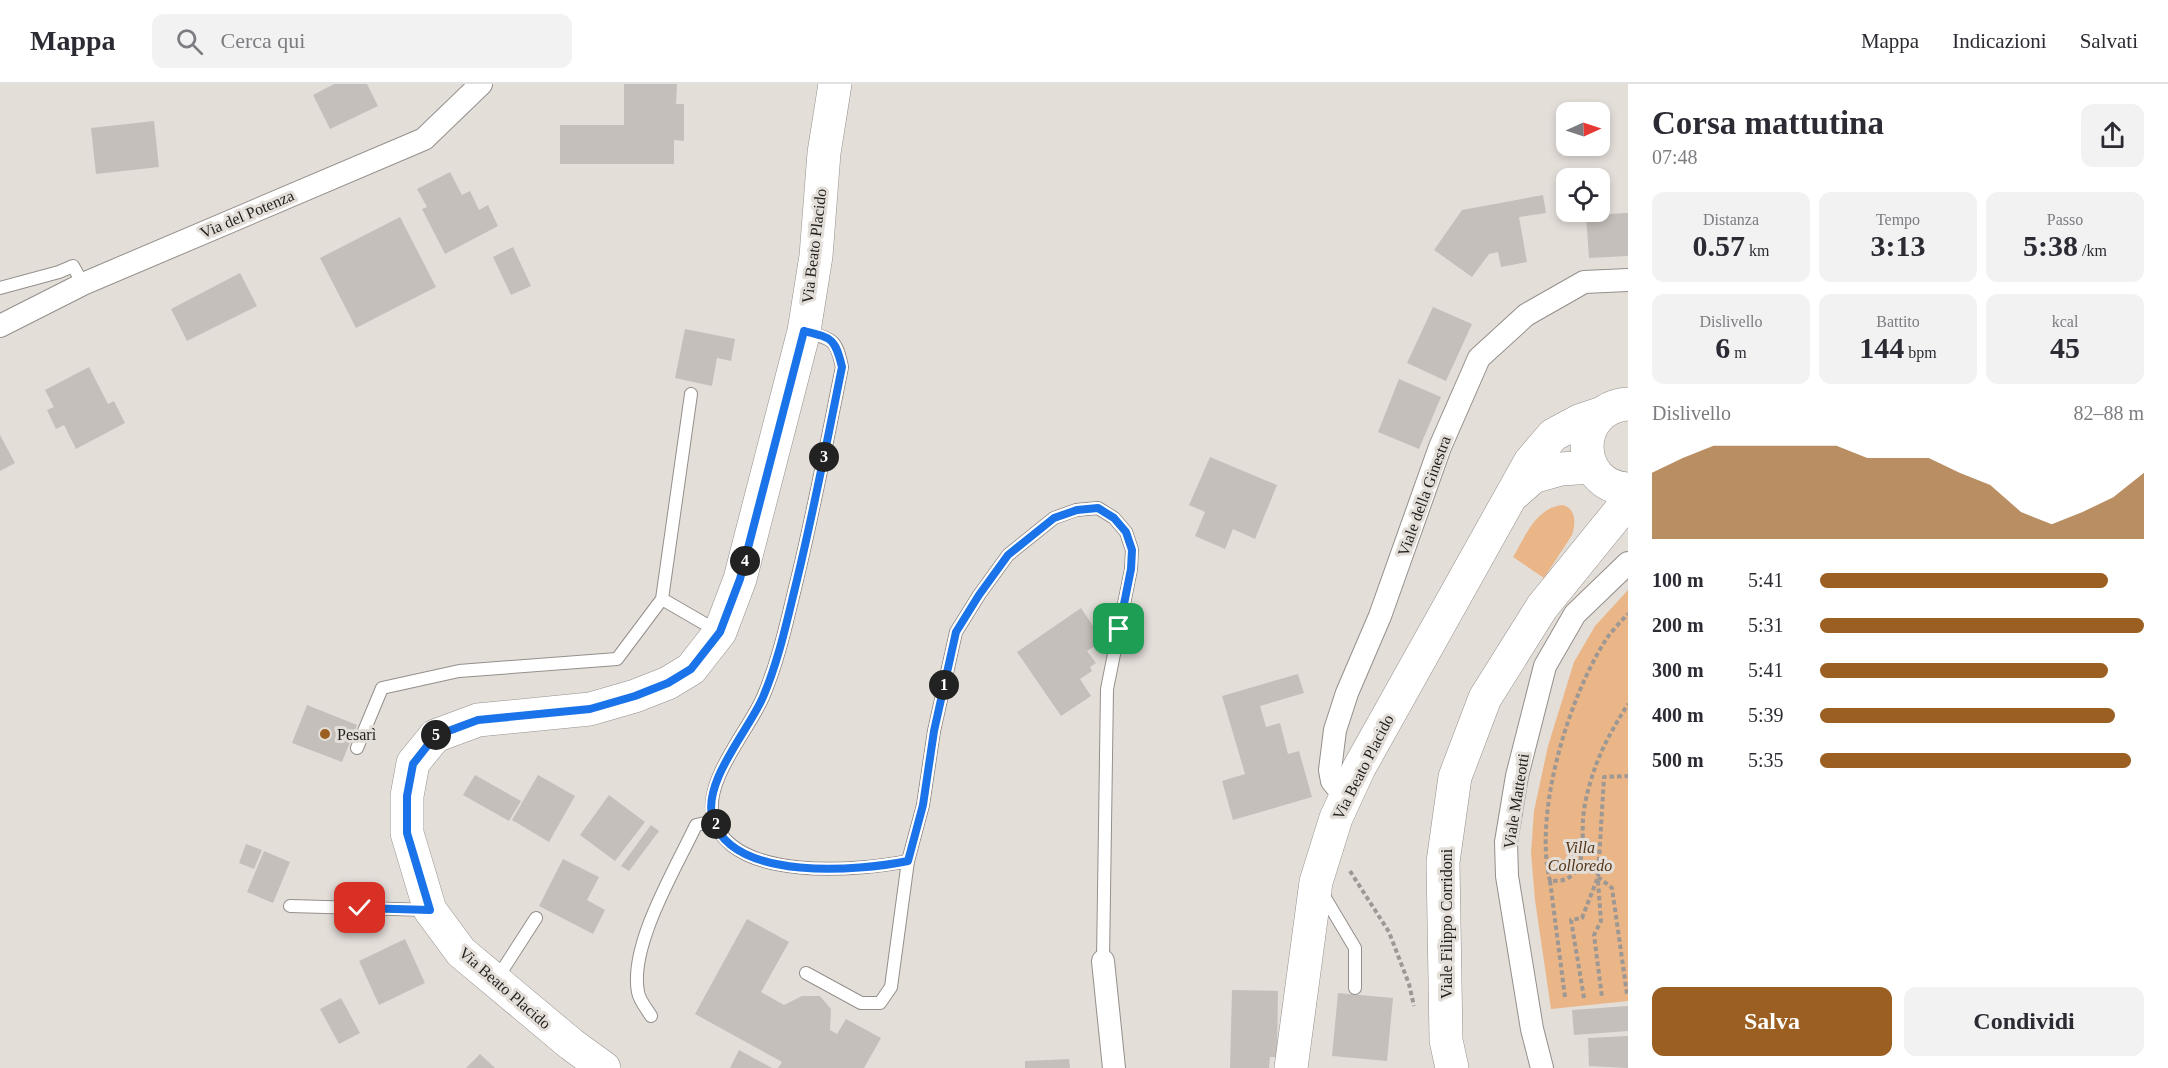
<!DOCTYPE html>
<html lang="it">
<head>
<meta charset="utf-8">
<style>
  body { margin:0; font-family:"Times New Roman",serif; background:#f2f2f3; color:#2b2b33; height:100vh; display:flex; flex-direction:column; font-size:22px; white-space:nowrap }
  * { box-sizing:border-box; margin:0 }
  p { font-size:20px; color:#7c7c81 }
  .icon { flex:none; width:33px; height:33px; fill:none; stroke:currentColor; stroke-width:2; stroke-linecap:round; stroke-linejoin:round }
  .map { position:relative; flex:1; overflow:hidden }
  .sheet { display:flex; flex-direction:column; background:#fff; width:540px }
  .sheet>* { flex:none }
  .needle { width:39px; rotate:87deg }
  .fabs { position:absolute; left:1556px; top:18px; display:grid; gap:12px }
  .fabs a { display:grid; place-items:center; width:54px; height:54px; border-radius:12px; background:#fff; box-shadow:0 3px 9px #0003; font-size:30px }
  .pin { position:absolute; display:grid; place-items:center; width:51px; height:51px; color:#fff; margin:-26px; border-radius:12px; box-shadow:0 3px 9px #0006 }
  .km { position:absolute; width:30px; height:30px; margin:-15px; border-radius:50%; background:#222; color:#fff; font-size:16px; line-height:30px; text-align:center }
  .round { display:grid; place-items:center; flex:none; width:63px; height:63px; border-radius:12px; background:#f2f2f3 }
  .headline { display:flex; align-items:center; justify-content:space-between; height:102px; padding:0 24px }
  h1 { font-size:33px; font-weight:700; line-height:45px }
  .figures { display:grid; grid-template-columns:repeat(3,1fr); gap:9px; height:102px; padding:6px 24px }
  .figures div { display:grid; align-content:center; border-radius:12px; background:#f2f2f3; text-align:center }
  .figures b { font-size:30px; font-weight:700 }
  .figures small { font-size:16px; font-weight:400 }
  .figures p { font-size:16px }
  .chart { height:168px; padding:12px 24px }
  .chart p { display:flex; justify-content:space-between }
  .chart svg { width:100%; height:108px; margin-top:6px; fill:#9b5f21; opacity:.7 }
  .cta { display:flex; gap:12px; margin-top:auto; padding:12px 24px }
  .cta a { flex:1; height:69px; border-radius:12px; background:#9b5f21; color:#fff; font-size:24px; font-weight:700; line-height:69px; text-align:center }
  .cta a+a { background:#f2f2f3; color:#2b2b33 }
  ul { padding:0 24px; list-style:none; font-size:20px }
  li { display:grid; grid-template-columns:96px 72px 1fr; align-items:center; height:45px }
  li i { height:15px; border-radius:8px; background:#9b5f21 }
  header { display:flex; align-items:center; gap:36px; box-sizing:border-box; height:84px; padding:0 30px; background:#fff; border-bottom:2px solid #e1e1e2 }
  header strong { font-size:28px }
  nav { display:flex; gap:33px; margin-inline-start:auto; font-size:21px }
  .search { width:420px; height:54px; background:#f2f2f3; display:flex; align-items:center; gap:15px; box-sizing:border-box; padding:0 21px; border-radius:12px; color:#7c7c81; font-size:22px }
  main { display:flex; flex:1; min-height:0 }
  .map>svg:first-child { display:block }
  .green { fill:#eab587 }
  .building { fill:#c5bfbb }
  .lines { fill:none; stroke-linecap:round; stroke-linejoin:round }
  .lane-casing { stroke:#958f8b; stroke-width:14 }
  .street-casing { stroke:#958f8b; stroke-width:24 }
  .secondary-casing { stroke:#958f8b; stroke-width:34 }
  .path { stroke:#9d9894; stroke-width:4; stroke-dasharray:4.5 3; stroke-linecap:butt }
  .lane { stroke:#fff; stroke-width:12 }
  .street { stroke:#fff; stroke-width:22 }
  .secondary { stroke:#fff; stroke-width:33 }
  .route-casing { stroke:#fff; stroke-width:12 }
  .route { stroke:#1a73e8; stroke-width:8 }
  .poi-dot { fill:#9b5f21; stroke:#e4ded9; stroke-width:2 }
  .labels { text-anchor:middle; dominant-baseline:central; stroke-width:6; stroke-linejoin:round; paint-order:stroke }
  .street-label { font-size:16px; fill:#211f1d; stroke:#e4ded9 }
  .poi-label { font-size:16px; fill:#211f1d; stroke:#e4ded9; text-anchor:start }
  .park-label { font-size:16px; font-style:italic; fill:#523418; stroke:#e4ded9 }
</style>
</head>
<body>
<header>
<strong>Mappa</strong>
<div class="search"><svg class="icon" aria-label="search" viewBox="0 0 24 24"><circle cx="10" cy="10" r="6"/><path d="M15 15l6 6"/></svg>Cerca qui</div>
<nav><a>Mappa</a><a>Indicazioni</a><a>Salvati</a></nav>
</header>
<main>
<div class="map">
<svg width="1628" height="984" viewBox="0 0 1628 984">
  <rect width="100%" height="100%" fill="#e4ded9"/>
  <path class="green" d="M 1563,421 C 1576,425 1576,439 1572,451 L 1544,494 L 1513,473 C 1525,453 1536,423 1563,421 Z
    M 1628,506 L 1628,917 L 1551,925 L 1535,816 L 1531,769 L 1534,727 L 1548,662 L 1574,578 L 1595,542 Z"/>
  <path class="building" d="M 334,0 L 367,0 L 378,22 L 330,45 L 313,11 Z
    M 624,0 L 677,0 L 676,20 L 684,20 L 684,57 L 674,56 L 674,80 L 560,80 L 560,41 L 624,41 Z
    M 154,37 L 159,83 L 96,90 L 91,44 Z
    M 450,88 L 462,111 L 470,107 L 479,126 L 488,121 L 498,142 L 445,170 L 422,125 L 427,123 L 417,105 Z
    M 1543,111 L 1546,129 L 1519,133 L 1527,178 L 1501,183 L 1498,168 L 1489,170 L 1472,193 L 1434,166 L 1462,126 Z
    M 1628,129 L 1628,172 L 1589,174 L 1586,131 Z
    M 400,133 L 436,203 L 356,244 L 320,174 Z
    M 513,163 L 531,202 L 511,211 L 493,173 Z
    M 240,189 L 257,222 L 187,257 L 171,225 Z
    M 1433,223 L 1472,240 L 1446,297 L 1407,279 Z
    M 685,245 L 735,255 L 731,277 L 717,274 L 712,302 L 675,294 Z
    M 89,283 L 108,320 L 114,317 L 125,339 L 76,365 L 64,341 L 56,345 L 47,326 L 54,323 L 45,306 Z
    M 1399,295 L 1441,313 L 1419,365 L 1378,348 Z
    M 0,351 L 15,379 L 0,387 Z
    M 1210,373 L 1277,401 L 1255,455 L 1233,445 L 1225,465 L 1195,452 L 1205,428 L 1189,421 Z
    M 1081,524 L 1103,557 L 1087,567 L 1096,579 L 1090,583 L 1092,587 L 1080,595 L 1091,612 L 1061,632 L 1017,568 Z
    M 1298,590 L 1304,609 L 1260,622 L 1266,643 L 1280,639 L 1288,670 L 1299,667 L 1312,713 L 1233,736 L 1222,697 L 1245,690 L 1222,612 Z
    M 307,621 L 357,641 L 342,678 L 292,659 Z
    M 475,691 L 521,717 L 509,737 L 463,711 Z
    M 538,691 L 575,712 L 549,758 L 512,736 Z
    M 609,711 L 645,738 L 615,777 L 580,751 Z
    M 651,741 L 659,747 L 629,787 L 621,782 Z
    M 246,760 L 262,766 L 254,785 L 239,779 Z
    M 264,767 L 290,778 L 273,819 L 247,808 Z
    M 563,775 L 599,793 L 587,816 L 605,826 L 593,850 L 539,822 Z
    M 747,835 L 789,858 L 761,908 L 784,921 L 802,912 L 820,912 L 831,925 L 830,946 L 837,950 L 846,935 L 881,954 L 864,984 L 778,984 L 782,978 L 695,930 Z
    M 405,855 L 425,899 L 379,921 L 359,877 Z
    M 1232,906 L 1278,907 L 1277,973 L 1270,973 L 1269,984 L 1230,984 Z
    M 1338,909 L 1393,914 L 1387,977 L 1332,972 Z
    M 341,914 L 360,949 L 339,960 L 320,925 Z
    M 1628,922 L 1628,947 L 1574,951 L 1572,926 Z
    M 1628,952 L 1628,984 L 1589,982 L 1588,954 Z
    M 739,966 L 772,984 L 730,984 Z
    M 480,970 L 495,984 L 466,984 Z
    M 1069,975 L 1070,984 L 1025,984 L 1025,977 Z"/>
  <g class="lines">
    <g class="lane-casing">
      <path id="lane" d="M 0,204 L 59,188 L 73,182 L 83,200
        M 805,248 C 833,255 836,255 842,283 C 827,357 813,431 795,504 C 786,541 778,578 763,613 C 749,646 701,699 714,736 C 734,798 859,787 908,777
        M 691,310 L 662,515 L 719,548
        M 357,664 L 382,604 L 459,587 L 617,575 L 662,515
        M 1321,807 L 1355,864 L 1355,904
        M 290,822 L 429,826
        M 806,889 L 861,919 L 880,919 L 891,903 L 908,777 L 923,721 L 934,647 L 956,548 L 979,511 L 1008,471 L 1054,434 L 1076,426 L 1098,424 L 1114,434 L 1126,448 L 1132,466 L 1131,485 L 1107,605 L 1103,877
        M 496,896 L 536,834
        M 651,932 C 647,925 639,916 638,908 C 629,861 676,784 696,741 L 714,737"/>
    </g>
    <g class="street-casing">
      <path id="street" d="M 0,242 L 83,200 L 424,55 L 481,0
        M 1345,713 L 1332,697 L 1330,686 L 1335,646 L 1347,609 L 1380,532 L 1440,363 L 1479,274 L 1526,231 L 1584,198 L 1628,196
        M 1103,877 L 1114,984
        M 1542,984 L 1532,945 L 1507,792 L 1506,758 L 1517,692 L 1545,582 L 1575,530 L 1628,479"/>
    </g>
    <g class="secondary-casing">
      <path id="secondary" d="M 1628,320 C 1573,324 1574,402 1628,405
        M 1515,409 L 1533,393 L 1561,385 L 1592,383
        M 604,984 L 571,960 L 461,868 L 430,826 L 407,749 L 407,712 L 413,679 L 435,652 L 478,636 L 590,625 L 635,612 L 668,599 L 691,585 L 720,548 L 740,495 L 804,247 L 816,172 L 824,69 L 835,0
        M 1291,984 L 1316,798 L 1336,734 L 1359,684 L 1530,378 L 1553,351 L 1579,337 L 1600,330
        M 1452,984 L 1446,956 L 1443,778 L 1455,693 L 1485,614 L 1542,523 L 1628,417"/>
    </g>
    <path class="path" d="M 1350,787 L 1389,848 L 1409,900 L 1414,922
      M 1598,793 L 1612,804 L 1627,910
      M 1550,797 C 1533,729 1569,612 1607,554 C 1613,546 1621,537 1628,530
      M 1598,797 L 1601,837 L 1594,851 L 1602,913
      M 1565,913 L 1550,797 C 1560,797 1568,797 1575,788 C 1585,776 1582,750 1583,735 C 1584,724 1586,713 1589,703 C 1597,672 1611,647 1628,620
      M 1584,914 L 1571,836 L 1582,834 L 1598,793 L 1604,693 L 1628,692"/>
    <use href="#lane" class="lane"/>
    <use href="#street" class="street"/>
    <use href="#secondary" class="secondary"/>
  </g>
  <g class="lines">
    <g class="route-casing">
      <path id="route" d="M 360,824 L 430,826 L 407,749 L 407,712 L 413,680 L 435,652 L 478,636 L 590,625 L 635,612 L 668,599 L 691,585 L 720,548 L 740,495 L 804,247 C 832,254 835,254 842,283 C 827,357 813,431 795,504 C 786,541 778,578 763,613 C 749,646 701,699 713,736 C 734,798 859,787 908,777 L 923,721 L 934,647 L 956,548 L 979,511 L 1008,471 L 1054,434 L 1077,426 L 1098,424 L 1114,434 L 1126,448 L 1132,466 L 1131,485 L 1119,545"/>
    </g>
    <use href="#route" class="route"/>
  </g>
  <circle class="poi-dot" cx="325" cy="650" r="6"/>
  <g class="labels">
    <g class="street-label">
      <text transform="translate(247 130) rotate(-23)">Via del Potenza</text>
      <text transform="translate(814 162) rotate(-83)">Via Beato Placido</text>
      <text transform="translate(1424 412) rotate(-70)">Viale della Ginestra</text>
      <text transform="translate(1363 683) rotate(-63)">Via Beato Placido</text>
      <text transform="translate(1516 717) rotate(-81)">Viale Matteotti</text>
      <text transform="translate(1446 840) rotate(-90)">Viale Filippo Corridoni</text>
      <text transform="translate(505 904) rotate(41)">Via Beato Placido</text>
    </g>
    <g class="poi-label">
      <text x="337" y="650">Pesarì</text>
    </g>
    <g class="park-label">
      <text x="1580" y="763">Villa<tspan x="1580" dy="18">Colloredo</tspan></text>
    </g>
  </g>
</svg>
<div class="fabs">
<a><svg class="needle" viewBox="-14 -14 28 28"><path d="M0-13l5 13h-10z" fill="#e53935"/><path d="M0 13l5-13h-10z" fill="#7c7c81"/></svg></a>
<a><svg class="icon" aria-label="locate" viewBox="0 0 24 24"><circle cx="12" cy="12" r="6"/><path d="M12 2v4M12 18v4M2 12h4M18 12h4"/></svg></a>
</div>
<div class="pin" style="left:1119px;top:545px;background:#1e9e55"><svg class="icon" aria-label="arrive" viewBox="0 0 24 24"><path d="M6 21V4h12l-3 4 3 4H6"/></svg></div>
<div class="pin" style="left:360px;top:824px;background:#d93025"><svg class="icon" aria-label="check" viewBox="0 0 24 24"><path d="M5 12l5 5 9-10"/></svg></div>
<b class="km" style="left:944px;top:601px">1</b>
<b class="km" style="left:716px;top:740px">2</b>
<b class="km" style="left:824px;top:373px">3</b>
<b class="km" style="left:745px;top:477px">4</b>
<b class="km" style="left:436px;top:651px">5</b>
</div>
<section class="sheet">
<div class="headline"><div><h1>Corsa mattutina</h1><p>07:48</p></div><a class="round"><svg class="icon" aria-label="share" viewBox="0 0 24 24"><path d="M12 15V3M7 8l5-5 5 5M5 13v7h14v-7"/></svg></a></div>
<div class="figures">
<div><p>Distanza</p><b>0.57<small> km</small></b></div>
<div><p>Tempo</p><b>3:13</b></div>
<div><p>Passo</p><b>5:38<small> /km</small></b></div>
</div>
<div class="figures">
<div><p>Dislivello</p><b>6<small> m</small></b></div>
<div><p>Battito</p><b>144<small> bpm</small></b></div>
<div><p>kcal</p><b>45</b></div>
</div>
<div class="chart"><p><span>Dislivello</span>82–88 m</p>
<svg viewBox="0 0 160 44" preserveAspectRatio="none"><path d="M0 44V17L10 11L20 6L30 6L40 6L50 6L60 6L70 11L80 11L90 11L100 17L110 22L120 33L130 38L140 33L150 27L160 17V44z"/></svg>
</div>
<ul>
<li><b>100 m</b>5:41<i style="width:89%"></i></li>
<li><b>200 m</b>5:31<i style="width:100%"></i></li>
<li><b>300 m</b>5:41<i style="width:89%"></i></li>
<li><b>400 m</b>5:39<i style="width:91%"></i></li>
<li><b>500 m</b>5:35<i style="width:96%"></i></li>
</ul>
<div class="cta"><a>Salva</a><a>Condividi</a></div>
</section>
</main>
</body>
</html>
